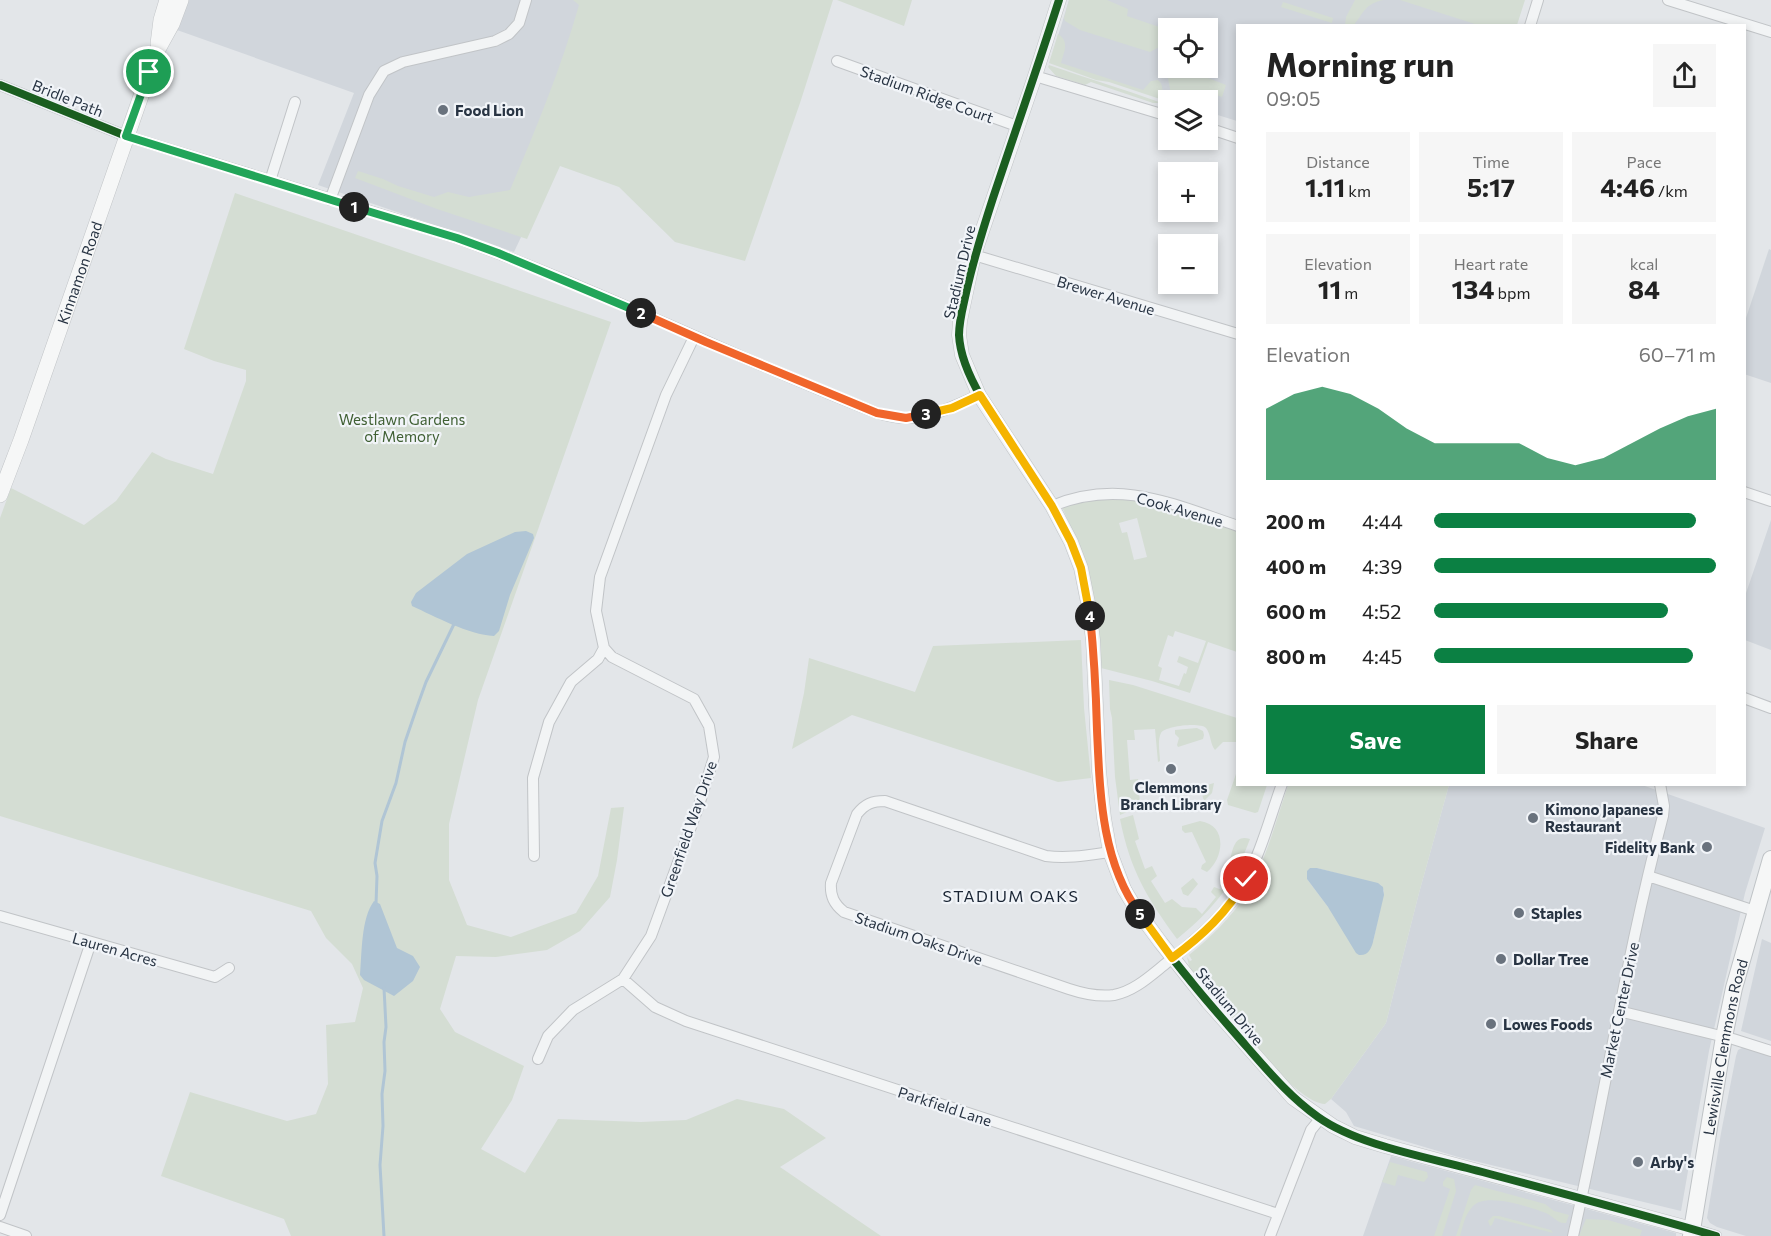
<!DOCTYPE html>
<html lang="en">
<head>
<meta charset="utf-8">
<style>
  body { margin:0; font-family:Commissioner,sans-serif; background:#f6f6f6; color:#222; height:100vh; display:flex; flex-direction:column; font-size:22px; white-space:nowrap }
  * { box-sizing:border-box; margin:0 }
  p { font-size:20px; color:#767676 }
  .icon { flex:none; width:33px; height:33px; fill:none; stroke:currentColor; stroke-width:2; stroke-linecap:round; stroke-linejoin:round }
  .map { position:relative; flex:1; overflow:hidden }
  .sheet { position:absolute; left:1236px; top:24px; width:510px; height:762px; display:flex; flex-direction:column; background:#fff; border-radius:0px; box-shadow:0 3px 9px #0003 }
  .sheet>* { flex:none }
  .controls { position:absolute; left:1158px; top:18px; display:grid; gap:12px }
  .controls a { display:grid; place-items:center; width:60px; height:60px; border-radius:0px; background:#fff; box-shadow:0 3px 9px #0003; font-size:30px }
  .pin { position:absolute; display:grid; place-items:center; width:51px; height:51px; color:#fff; margin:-26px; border:3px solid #fff; border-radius:50%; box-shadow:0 2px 6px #0007 }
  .km { position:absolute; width:30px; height:30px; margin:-15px; border-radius:50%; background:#222; color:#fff; font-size:16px; line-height:30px; text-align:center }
  .round { display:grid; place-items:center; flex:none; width:63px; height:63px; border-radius:0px; background:#f6f6f6 }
  .overview { display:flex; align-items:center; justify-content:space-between; height:102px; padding:0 30px }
  h1 { font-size:33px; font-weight:700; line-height:45px }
  .stats { display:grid; grid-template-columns:repeat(3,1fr); gap:9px; height:102px; padding:6px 30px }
  .stats div { display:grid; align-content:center; border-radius:0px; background:#f6f6f6; text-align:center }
  .stats b { font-size:26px; font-weight:700 }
  .stats small { font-size:16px; font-weight:400 }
  .stats p { font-size:16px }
  .chart { height:168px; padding:12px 30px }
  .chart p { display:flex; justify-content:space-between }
  .chart svg { width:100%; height:108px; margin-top:6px; fill:#0b8043; opacity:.7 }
  .action { display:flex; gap:12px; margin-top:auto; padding:12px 30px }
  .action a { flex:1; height:69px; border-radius:0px; background:#0b8043; color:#fff; font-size:24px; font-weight:700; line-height:69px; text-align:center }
  .action a+a { background:#f6f6f6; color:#222 }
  ul { padding:0 30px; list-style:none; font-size:20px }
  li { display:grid; grid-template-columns:96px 72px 1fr; align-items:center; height:45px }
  li i { height:15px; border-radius:8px; background:#0b8043 }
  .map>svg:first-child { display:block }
  .built { fill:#d1d6dc; fill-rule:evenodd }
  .green { fill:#d4ddd3; fill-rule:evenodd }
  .water { fill:#b0c5d5 }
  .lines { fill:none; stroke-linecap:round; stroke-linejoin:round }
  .stream { stroke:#b0c5d5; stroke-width:3 }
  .minor-casing { stroke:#c1c4c7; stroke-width:12 }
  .tertiary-casing { stroke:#c1c4c7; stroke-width:15 }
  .secondary-casing { stroke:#c1c4c7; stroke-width:16 }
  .primary-casing { stroke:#bfc3c6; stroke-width:18 }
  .minor { stroke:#f2f4f5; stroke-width:10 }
  .tertiary { stroke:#f2f4f5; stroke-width:14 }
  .secondary { stroke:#f6f7f7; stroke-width:15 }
  .primary { stroke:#f6f7f7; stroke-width:16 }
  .cycleway-casing { stroke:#f1f4f8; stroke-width:11 }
  .cycleway { stroke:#1b5e20; stroke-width:8 }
  .split-1-casing { stroke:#fff; stroke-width:12 }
  .split-2-casing { stroke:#fff; stroke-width:12 }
  .split-3-casing { stroke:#fff; stroke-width:12 }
  .split-4-casing { stroke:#fff; stroke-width:12 }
  .split-5-casing { stroke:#fff; stroke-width:12 }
  .split-6-casing { stroke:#fff; stroke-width:12 }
  .split-1 { stroke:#22a559; stroke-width:8 }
  .split-2 { stroke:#22a559; stroke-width:8 }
  .split-3 { stroke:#f0652b; stroke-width:8 }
  .split-4 { stroke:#f5b400; stroke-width:8 }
  .split-5 { stroke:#f0652b; stroke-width:8 }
  .split-6 { stroke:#f5b400; stroke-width:8 }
  .poi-dot { fill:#69727d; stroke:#f1f4f8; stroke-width:2 }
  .labels { text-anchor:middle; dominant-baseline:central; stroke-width:4.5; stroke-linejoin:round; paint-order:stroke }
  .street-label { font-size:15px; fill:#283443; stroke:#f1f4f8 }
  .poi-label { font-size:15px; font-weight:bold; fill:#283443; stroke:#f1f4f8; text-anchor:start }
  .park-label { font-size:15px; fill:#406034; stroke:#f1f4f8 }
  .neighbourhood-label { font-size:16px; letter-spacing:1.5px; fill:#1a2534; stroke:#f1f4f8 }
</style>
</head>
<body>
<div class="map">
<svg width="1771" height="1236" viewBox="0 0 1771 1236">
  <rect width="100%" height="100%" fill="#e3e6e9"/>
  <path class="built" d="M 189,0 L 585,0 L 563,148 L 514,252 L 318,185 L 354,93 L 177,30 Z
    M 1069,0 L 1433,0 L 1515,25 L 1238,26 L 1237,121 L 1208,112 L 1208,100 L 1172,100 L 1050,62 ZM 1168,28 L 1208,28 L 1208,68 L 1168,68 Z
    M 1769,249 L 1771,250 L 1771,383 L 1744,374 L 1745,321 Z
    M 1771,520 L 1771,650 L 1745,640 L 1744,599 Z
    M 1449,785 L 1642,785 L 1765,828 L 1745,893 L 1709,1051 L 1681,1211 L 1458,1157 L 1354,1126 L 1346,1112 L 1331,1099 L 1386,1023 L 1419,893 Z
    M 1762,939 L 1771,943 L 1771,1041 L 1741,1031 Z
    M 1742,1048 L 1752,1048 L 1771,1055 L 1771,1236 L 1746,1236 L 1717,1227 L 1710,1223 L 1707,1218 L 1721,1133 L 1736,1056 L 1738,1050 Z
    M 1391,1156 L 1676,1233 L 1676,1236 L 1363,1236 Z"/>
  <path class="green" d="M 573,0 L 833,0 L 800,103 L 745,261 L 675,242 L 619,187 L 560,166 L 527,239 L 437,209 L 355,178 L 358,171 L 383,179 L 398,186 L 434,197 L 448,192 L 469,197 L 510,190 C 536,129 561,68 579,5 Z
    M 837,0 L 912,0 L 904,26 Z
    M 1069,0 L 1107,0 L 1128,9 L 1127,16 L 1168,30 L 1168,42 L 1150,52 L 1080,30 L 1065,21 L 1064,18 Z
    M 1355,0 L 1383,0 C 1365,4 1364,12 1354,25 L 1345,25 L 1346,17 Z
    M 1400,0 L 1525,0 L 1517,25 L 1478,25 Z
    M 1283,2 L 1333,18 L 1332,23 L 1281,7 Z
    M 1208,32 L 1215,34 L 1217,44 L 1207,73 L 1201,71 L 1199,68 L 1208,68 Z
    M 1058,34 C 1070,42 1064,51 1061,63 L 1143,90 L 1151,81 L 1158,80 C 1164,85 1163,92 1160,99 L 1109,82 L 1096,80 L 1049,63 Z
    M 1168,49 L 1168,68 L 1195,68 L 1200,75 L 1226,85 L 1222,97 L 1207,92 L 1204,100 L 1167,102 L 1170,89 L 1164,57 L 1160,56 Z
    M 1049,65 C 1086,78 1123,89 1159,102 L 1157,103 L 1153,103 L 1091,82 L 1085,85 L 1056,76 L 1048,67 Z
    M 235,193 L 611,322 L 478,700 L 449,824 L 449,880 L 467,925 L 511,937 L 576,913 L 598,876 L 611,808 L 624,807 L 617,860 L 610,897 L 580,931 L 547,950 L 496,957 L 456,956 L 440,1009 L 455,1032 L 524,1066 L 512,1100 L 481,1149 L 525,1173 L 558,1119 L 641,1122 L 686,1120 L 737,1099 L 784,1109 L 826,1138 L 780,1167 L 881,1236 L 291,1236 L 284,1219 L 161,1176 L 190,1092 L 287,1121 L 316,1114 L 328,1084 L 326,1025 L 355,1022 L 363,988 L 352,964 L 326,938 L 311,911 L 0,816 L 0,518 L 11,488 L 84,525 L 116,501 L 152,452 L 166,459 L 213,474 L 246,381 L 246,370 L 214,361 L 184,349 Z
    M 1112,497 L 1144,501 L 1237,531 L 1237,652 L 1208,642 L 1190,693 L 1152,681 L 1101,668 L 1075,536 L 1062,507 L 1066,504 ZM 1137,518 L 1147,557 L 1134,560 L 1127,532 L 1122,533 L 1119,523 ZM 1175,631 L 1206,641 L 1198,663 L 1179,656 L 1177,662 L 1188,667 L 1186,674 L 1184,673 L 1179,686 L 1159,680 L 1162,668 L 1158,666 L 1168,635 L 1173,637 Z
    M 1081,640 L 1084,708 L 1091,778 L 1058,782 L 852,715 L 792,749 L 804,693 L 809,658 L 915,692 L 933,646 Z
    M 1109,680 L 1133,685 L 1237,718 L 1237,742 L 1223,742 L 1215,750 C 1210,744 1211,734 1206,728 C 1200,722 1165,726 1161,733 C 1157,741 1160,753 1160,761 L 1158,762 L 1155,729 L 1134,730 L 1135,740 L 1127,740 L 1130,780 L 1138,779 L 1140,803 L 1161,801 L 1160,804 L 1138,810 L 1137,807 L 1127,810 L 1127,812 L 1120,815 L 1115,777 L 1112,718 L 1110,709 Z
    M 1197,728 L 1203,731 L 1204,735 L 1203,739 L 1178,747 L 1177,745 L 1179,738 L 1175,734 L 1175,730 Z
    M 1236,774 L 1237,774 L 1238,784 L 1267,785 L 1258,812 L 1255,813 L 1228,805 L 1227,800 Z
    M 1214,783 L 1212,793 L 1204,801 L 1200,787 Z
    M 1288,785 L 1449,785 L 1419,893 L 1386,1023 L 1331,1099 L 1325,1104 C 1291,1102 1212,995 1189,966 L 1187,957 L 1190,961 L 1192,960 L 1189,955 C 1211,937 1231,918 1246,894 C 1266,861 1276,821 1288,785 ZM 1310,868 L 1317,868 L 1381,885 L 1384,891 L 1373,942 L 1328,907 L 1307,879 Z
    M 1133,815 L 1139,839 L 1135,841 L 1145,869 L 1152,866 L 1157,876 L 1151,881 L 1165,903 L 1172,899 L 1182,907 L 1196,908 L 1202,914 L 1216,897 L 1211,892 L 1214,887 L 1222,890 L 1237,863 L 1230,860 C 1233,848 1235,834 1250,839 C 1233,885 1215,908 1177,939 C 1147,898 1130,870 1120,819 Z
    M 1200,821 C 1228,825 1224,858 1207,872 L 1201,869 L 1202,865 L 1206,862 L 1192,832 L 1185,833 L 1182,830 L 1182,826 Z
    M 1193,878 L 1198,884 L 1188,896 L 1183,894 L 1181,888 Z
    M 1390,1162 L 1427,1172 L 1428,1177 L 1424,1182 L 1398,1175 L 1395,1186 L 1382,1182 Z
    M 1447,1177 L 1454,1179 L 1456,1191 L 1442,1236 L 1434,1236 L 1450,1189 L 1443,1186 L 1443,1182 Z
    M 1475,1185 L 1545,1204 L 1554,1211 L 1569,1215 L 1566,1223 C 1558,1224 1553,1216 1546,1213 C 1529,1207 1487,1192 1473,1206 C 1465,1214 1463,1226 1460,1236 L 1456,1236 L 1471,1190 Z
    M 1493,1216 L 1499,1216 L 1551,1230 L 1553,1233 L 1495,1218 L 1492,1225 L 1490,1226 L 1488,1221 Z
    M 1586,1219 L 1608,1220 L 1642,1230 L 1640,1236 L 1579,1236 Z"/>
  <path class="water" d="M 526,531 L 533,534 L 534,538 L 510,595 L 499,631 L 494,636 C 469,635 434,616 412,606 L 411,602 L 416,593 L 467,554 L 515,532 Z
    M 1310,868 L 1317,868 L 1378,883 L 1383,887 L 1384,895 L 1373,942 C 1371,949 1368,956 1359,955 L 1356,953 L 1328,907 L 1307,879 L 1307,871 Z
    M 374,901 L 380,904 L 397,948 L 413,956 L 420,967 L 413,981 L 394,996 L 364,980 L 360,975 C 362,953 361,918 374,901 Z"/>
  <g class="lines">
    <path class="stream" d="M 376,904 L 377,876 L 375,863 L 382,821 L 396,783 L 405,742 L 417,707 L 426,682 L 455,622
      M 384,988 L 386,1027 L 384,1042 L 385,1071 L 382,1094 L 383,1126 L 380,1165 L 384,1236"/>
    <g class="minor-casing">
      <path id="minor" d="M 1668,0 L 1771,32
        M 1530,26 L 1538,0
        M 837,61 L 1017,126
        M 1035,76 L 1168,116
        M 0,85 L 126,136 L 457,238 C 600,290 736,358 877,413 C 886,415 896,418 906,418 C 930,418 958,405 979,395
        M 1208,128 L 1238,138
        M 270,181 L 295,102
        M 330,200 L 369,95 L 384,71 L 403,62 L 495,41 L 509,34 L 519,23 L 526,0
        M 974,255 L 1238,334
        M 1744,492 L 1771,501
        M 1052,506 C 1120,478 1172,504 1238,526
        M 1744,698 L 1771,708
        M 1110,852 C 1089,855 1068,859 1046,856 L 885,801 C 872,801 865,804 857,814 L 831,883 C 830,896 834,904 844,912 L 1069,989 C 1084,994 1098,997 1114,995 C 1134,991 1149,977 1164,965 C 1195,940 1224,918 1244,883 C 1261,853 1270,817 1282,784
        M 534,856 L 533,778 L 549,722 L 571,682 L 598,659 L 604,648
        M 1648,876 L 1755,911
        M 0,916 L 215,977 L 229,968
        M 623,979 L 655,1007 L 686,1021 L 1278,1214
        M 1619,1011 L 1733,1039 L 1771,1051
        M 538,1059 L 548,1036 L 573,1010 L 623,979 L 651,936 L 699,805 L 714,757 L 709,726 L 694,699 L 612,657 L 604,648 L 596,611 L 600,577 L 666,395 L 694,337
        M 0,1215 L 91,942
        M 0,1227 L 26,1236
        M 1692,1229 L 1716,1236
        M 1270,1236 L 1311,1130 L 1320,1119
        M 1573,1236 C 1605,1097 1626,955 1663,816 L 1664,806 L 1660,784"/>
    </g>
    <g class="tertiary-casing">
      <path id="tertiary" d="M 1059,0 L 1035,76 L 974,255 L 960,321 L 959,335 L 962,355 L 979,395 L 1052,506 L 1071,542 L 1081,568 L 1089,608 L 1093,640 L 1099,771 L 1104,818 L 1110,852 L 1124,889 L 1136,909 L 1161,943 L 1208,1002 L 1293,1098 L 1333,1126 L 1355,1137 L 1385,1146 L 1692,1229"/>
    </g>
    <g class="secondary-casing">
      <g id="secondary">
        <path d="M 158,44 L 161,20 L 167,0"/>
        <path id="s1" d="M 0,495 L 21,440 L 156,53 L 172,24 L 181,0"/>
      </g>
    </g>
    <g class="primary-casing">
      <g id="primary">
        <path id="s2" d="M 1691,1236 L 1724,1037 L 1734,988 L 1771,859"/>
      </g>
    </g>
    <use href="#minor" class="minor"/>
    <use href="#tertiary" class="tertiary"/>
    <use href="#secondary" class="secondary"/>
    <use href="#primary" class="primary"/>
    <g class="cycleway-casing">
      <path id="cycleway" d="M 1059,0 C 1038,66 1015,132 993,198 C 983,229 973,261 966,293 C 963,307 959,321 959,335 C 960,356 970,378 981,397 C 1013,454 1069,513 1083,577 C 1094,629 1095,682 1097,735 C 1099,773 1100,813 1110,850 C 1124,902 1160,943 1193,984 C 1210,1005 1229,1026 1247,1047 C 1269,1072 1290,1097 1318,1117 C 1356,1144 1421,1156 1467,1168 C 1550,1190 1634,1212 1716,1236
        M 0,85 L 126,136 L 457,238 C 600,290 736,358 877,413 C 886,415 896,418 906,418 C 930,418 958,405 979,395"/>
    </g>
    <use href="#cycleway" class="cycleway"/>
  </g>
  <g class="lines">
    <g class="split-1-casing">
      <path id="split-1" d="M 149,72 L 126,136 L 354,207"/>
    </g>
    <g class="split-2-casing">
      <path id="split-2" d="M 354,207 L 457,238 L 498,253 L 641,313"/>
    </g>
    <g class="split-3-casing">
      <path id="split-3" d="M 641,313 L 706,342 L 877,413 L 906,418 L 926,414"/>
    </g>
    <g class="split-4-casing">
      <path id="split-4" d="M 926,414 L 952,408 L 980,395 L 1052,506 L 1071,542 L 1081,568 L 1090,616"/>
    </g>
    <g class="split-5-casing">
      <path id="split-5" d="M 1090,616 C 1094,654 1096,692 1097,730 C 1100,793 1101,861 1140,914"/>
    </g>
    <g class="split-6-casing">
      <path id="split-6" d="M 1140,914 L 1172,958 C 1202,936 1228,912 1246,879"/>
    </g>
    <use href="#split-1" class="split-1"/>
    <use href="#split-2" class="split-2"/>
    <use href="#split-3" class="split-3"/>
    <use href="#split-4" class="split-4"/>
    <use href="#split-5" class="split-5"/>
    <use href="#split-6" class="split-6"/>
  </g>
  <g class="poi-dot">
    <circle cx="443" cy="110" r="6"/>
    <circle cx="1171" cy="769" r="6"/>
    <circle cx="1533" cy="818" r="6"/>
    <circle cx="1707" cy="847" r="6"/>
    <circle cx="1519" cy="913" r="6"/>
    <circle cx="1501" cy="959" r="6"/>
    <circle cx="1491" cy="1024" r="6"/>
    <circle cx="1638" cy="1162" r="6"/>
  </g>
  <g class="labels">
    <g class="street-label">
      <text transform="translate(927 94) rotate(20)">Stadium Ridge Court</text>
      <text transform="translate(68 98) rotate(22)">Bridle Path</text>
      <text transform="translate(959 272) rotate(-77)">Stadium Drive</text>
      <text stroke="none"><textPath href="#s1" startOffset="236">Kinnamon Road</textPath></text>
      <text transform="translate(1106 295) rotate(17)">Brewer Avenue</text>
      <text transform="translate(1180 509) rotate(16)">Cook Avenue</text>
      <text transform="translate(688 829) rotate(-71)">Greenfield Way Drive</text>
      <text transform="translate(919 938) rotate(19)">Stadium Oaks Drive</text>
      <text transform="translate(115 949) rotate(16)">Lauren Acres</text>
      <text transform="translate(1230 1006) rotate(50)">Stadium Drive</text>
      <text transform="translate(1619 1010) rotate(-78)">Market Center Drive</text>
      <text stroke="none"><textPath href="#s2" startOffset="192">Lewisville Clemmons Road</textPath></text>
      <text transform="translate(945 1106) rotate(18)">Parkfield Lane</text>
    </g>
    <g class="poi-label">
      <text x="455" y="110">Food Lion</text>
      <text x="1171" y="787" text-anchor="middle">Clemmons<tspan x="1171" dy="17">Branch Library</tspan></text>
      <text x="1545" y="809">Kimono Japanese<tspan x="1545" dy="17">Restaurant</tspan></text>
      <text x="1695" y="847" text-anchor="end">Fidelity Bank</text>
      <text x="1531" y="913">Staples</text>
      <text x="1513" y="959">Dollar Tree</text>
      <text x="1503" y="1024">Lowes Foods</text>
      <text x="1650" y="1162">Arby's</text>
    </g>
    <g class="park-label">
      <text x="402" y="419">Westlawn Gardens<tspan x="402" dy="17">of Memory</tspan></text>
    </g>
    <g class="neighbourhood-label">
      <text x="1011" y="895">STADIUM OAKS</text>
    </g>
  </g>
</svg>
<div class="controls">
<a><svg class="icon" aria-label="locate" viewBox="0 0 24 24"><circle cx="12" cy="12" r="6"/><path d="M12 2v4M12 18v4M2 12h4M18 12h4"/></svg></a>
<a><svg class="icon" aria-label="layers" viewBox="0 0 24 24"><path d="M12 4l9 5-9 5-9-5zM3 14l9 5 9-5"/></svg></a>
<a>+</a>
<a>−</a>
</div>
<div class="pin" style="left:149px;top:72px;background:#1e9e55"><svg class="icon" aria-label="arrive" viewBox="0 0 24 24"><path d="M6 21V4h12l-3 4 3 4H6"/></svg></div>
<div class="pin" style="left:1246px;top:879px;background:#d93025"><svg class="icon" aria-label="check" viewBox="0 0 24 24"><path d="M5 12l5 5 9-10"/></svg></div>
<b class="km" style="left:354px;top:207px">1</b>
<b class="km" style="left:641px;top:313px">2</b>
<b class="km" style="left:926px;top:414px">3</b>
<b class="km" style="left:1090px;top:616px">4</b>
<b class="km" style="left:1140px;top:914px">5</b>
<section class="sheet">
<div class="overview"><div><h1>Morning run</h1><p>09:05</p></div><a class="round"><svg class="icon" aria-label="share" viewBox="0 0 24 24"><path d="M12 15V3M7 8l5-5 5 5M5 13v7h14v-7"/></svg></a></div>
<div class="stats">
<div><p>Distance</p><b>1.11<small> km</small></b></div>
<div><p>Time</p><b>5:17</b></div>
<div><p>Pace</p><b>4:46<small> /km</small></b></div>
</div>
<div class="stats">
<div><p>Elevation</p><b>11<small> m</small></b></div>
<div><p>Heart rate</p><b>134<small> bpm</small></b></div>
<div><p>kcal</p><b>84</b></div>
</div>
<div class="chart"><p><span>Elevation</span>60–71 m</p>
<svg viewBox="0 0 160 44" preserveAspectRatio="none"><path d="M0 44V15L10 9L20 6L30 9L40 15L50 23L60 29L70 29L80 29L90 29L100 35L110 38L120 35L130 29L140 23L150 18L160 15V44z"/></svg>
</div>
<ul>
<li><b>200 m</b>4:44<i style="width:93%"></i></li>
<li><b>400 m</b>4:39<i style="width:100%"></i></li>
<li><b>600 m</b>4:52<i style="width:83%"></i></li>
<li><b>800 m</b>4:45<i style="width:92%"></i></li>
</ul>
<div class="action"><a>Save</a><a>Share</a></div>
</section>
</div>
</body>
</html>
